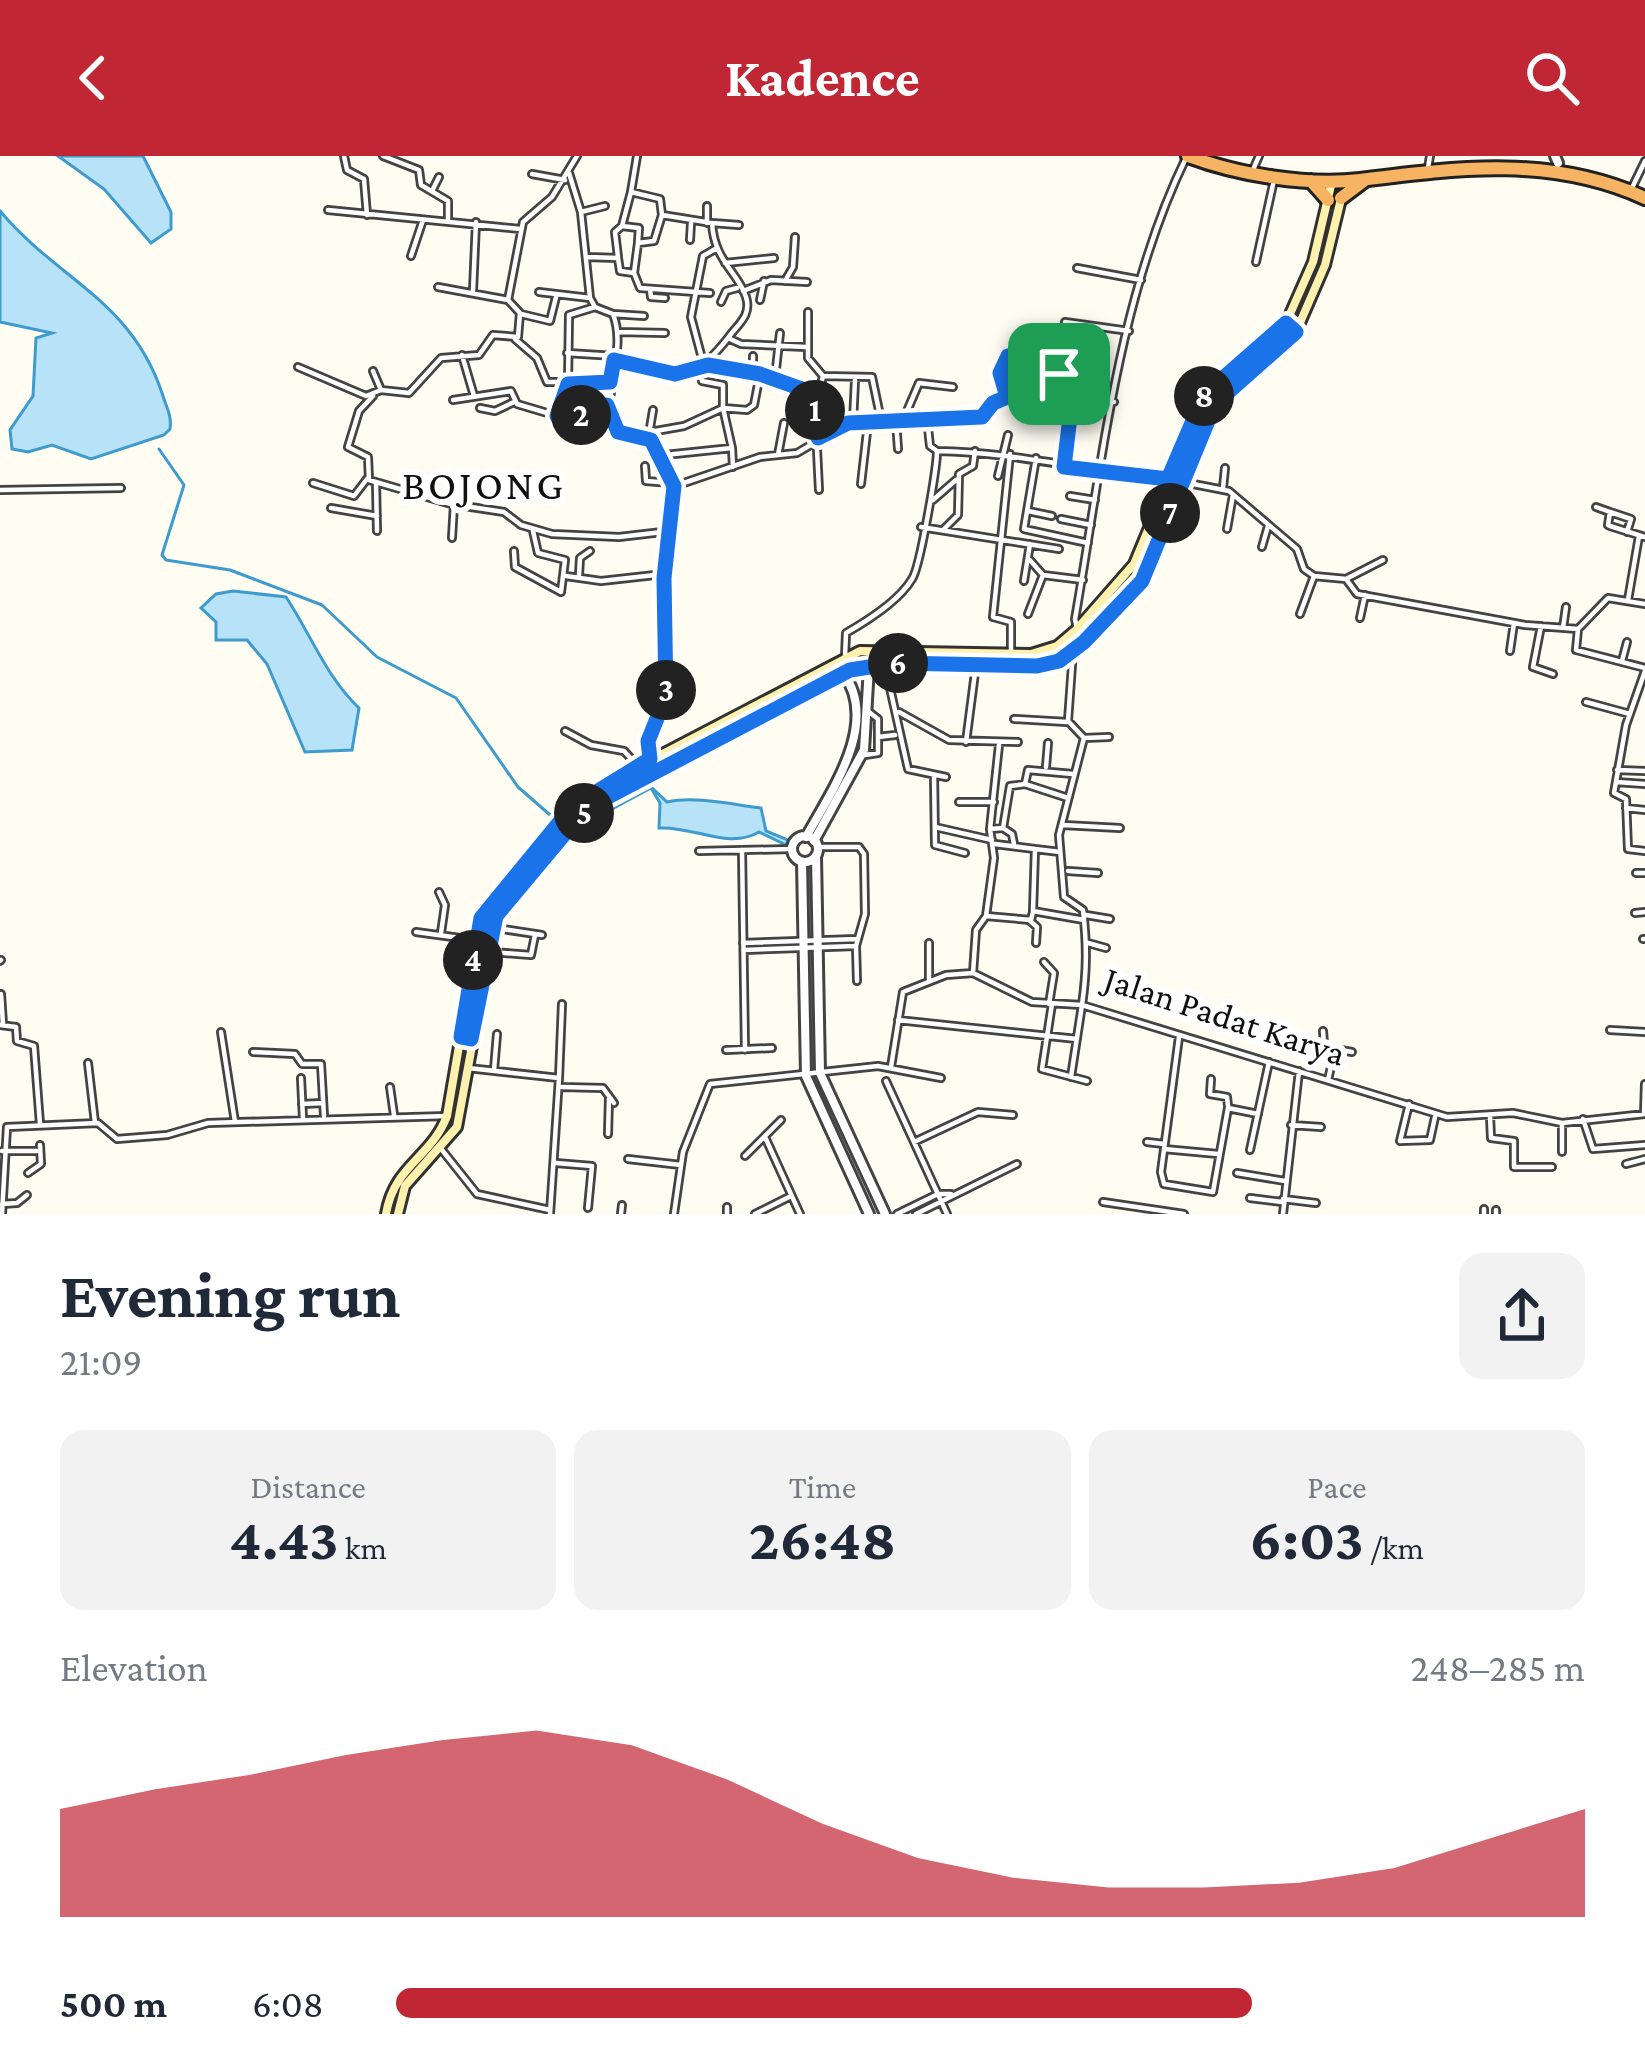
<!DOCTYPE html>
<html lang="en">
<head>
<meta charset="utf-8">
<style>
  body { margin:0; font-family:"Crimson Pro",serif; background:#f2f2f3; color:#1f2937; height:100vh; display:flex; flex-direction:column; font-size:45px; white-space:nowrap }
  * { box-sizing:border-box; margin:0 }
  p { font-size:39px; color:#747a83 }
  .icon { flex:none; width:66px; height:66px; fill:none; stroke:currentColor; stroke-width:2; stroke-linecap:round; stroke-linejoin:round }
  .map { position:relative; height:1058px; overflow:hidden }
  .side { display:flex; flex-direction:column; background:#fff; flex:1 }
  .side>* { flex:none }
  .pin { position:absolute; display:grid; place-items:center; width:102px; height:102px; color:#fff; margin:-51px; border-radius:24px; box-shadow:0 6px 18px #0006 }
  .km { position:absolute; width:60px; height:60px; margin:-30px; border-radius:50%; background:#222; color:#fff; font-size:33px; line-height:60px; text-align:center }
  .round { display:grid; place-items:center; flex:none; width:126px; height:126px; border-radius:24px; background:#f2f2f3 }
  .headline { display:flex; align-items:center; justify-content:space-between; height:204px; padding:0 60px }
  h1 { font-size:66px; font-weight:700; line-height:90px }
  .figures { display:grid; grid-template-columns:repeat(3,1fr); gap:18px; height:204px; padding:12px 60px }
  .figures div { display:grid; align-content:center; border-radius:24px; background:#f2f2f3; text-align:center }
  .figures b { font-size:60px; font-weight:700 }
  .figures small { font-size:33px; font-weight:400 }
  .figures p { font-size:33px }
  .chart { height:336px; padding:24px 60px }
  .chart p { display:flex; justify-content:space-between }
  .chart svg { width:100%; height:216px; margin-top:12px; fill:#c12635; opacity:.7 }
  ul { padding:0 60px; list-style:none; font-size:39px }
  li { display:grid; grid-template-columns:192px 144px 1fr; align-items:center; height:90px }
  li i { height:30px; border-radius:15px; background:#c12635 }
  header { display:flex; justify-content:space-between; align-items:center; height:156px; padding:0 60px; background:#c12635; color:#fff; font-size:54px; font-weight:700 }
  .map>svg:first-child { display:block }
  .water { fill:#b7e2f7; stroke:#3d9bce; stroke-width:3 }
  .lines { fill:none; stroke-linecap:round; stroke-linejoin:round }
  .stream { stroke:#3d9bce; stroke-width:3 }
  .minor-casing { stroke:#434343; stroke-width:10 }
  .tertiary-casing { stroke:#434343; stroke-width:14 }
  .secondary-casing { stroke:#323232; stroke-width:14 }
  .trunk-casing { stroke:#212121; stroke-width:18 }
  .minor { stroke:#fff; stroke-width:4.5 }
  .tertiary { stroke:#fff; stroke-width:8 }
  .secondary { stroke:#fff2ae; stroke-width:8 }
  .trunk { stroke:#f6b462; stroke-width:12 }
  .route-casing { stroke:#fff; stroke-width:24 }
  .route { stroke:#1a73e8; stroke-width:15 }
  .labels { text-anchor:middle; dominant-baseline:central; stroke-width:12; stroke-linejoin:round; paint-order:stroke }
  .street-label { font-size:36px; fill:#101010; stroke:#fff }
  .quarter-label { font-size:42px; letter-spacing:3px; fill:#101010; stroke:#fff }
</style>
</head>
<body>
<header><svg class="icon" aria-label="back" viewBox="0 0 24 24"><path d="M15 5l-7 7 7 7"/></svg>Kadence<svg class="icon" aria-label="search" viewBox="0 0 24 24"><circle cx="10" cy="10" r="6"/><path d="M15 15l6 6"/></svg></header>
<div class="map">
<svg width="1645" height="1058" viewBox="0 0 1645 1058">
  <rect width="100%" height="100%" fill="#fffcf2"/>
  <path class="water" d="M 58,0 L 143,0 L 171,56 L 171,73 L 151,87 L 104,33 Z
    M 0,55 C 58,124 131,144 162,237 C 166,251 172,259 170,273 L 164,279 L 91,303 L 52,289 L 28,296 L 12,293 L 10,274 L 33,240 L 36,182 L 52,177 L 0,166 Z
    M 233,435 L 286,441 C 311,479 327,522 359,552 L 352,594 L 305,596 L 267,508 L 247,484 L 216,484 L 216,466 L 201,452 L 216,438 Z
    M 648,628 L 667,646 C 695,640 730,648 761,652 L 766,675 L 788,684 L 786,689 L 759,676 C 728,694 695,670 659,672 L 660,647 L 651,632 L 599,660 L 577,683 L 570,678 Z"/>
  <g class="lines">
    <path class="stream" d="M 159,293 L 184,329 L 162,399 L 166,404 L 230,414 L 322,449 L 377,501 L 456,542 L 518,631 L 557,665"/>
    <g class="minor-casing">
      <path id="minor" d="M 344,0 L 347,14 L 364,23 L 367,59
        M 383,0 L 419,14 L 421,29 L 448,45 L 448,64
        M 1428,12 L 1430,0
        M 1252,16 L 1259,0
        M 569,17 L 581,56 L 590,142 L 595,151 L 613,158 C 627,194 603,232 612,271 L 629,282 L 651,285 L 675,330 L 760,301 L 797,297 L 848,267 L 927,263 L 930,290 L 937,295 C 937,311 920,412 912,423 C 899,445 867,465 846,477 L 845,501
        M 532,18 L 565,24
        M 1631,34 L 1645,5
        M 432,35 L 439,21
        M 631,36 L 622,70 L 639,72 L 638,86
        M 328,54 L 520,73
        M 581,56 L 605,50
        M 707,67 L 707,50
        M 712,67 L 739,69
        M 690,84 L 691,67
        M 411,100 L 423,64
        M 587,101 L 618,102 L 620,115 L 634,117 L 640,132 L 710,137
        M 618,101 L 615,76 L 622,70
        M 1256,106 L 1274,24
        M 725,107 L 774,102
        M 1077,112 L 1141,124
        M 634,117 L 638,87 L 654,85 L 662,59
        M 785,125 L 793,111 L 795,81
        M 438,131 L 508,144
        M 650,133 L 651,141 L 665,142
        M 473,135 L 476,66
        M 743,135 L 771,124 L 807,126
        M 539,136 L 590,142
        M 760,144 L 764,125
        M 721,146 L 726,135 L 737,132
        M 808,156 L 808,202 L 823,220
        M 521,158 L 550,165 L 556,141
        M 613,158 L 644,160
        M 1065,166 L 1129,175
        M 619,176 L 665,177
        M 728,182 L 741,188 L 806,191
        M 515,183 L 537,202 L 547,226 L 609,226
        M 1057,194 L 1063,242 L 1072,244 L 1073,256
        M 567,197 L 615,200
        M 462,199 L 474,240
        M 753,200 L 753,217
        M 614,204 C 674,207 682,241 728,182 C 737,169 752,160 746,141 C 738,116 714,105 712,67 L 662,59 L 660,43 L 631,36 L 637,0
        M 708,209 L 760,218 L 816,238
        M 704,210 L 691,161 L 703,100 L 717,92
        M 298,211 L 366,240 L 381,234 L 409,237 L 441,202 L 479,199 L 493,179 L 518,181 L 520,157 L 508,144 L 523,66 L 552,41 L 577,0
        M 699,212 L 702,225 L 723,229 L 723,252 L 747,254 L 754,249 L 760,218
        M 373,215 L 381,234
        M 775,222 L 780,177
        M 373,240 L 359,255 L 348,291 L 368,301 L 369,324 L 451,348 L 504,356 L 521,369 L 552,378 L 619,381 L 671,375
        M 453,244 L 511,235 L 517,248 L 564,262 L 607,249
        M 480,252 L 495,255 L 514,246
        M 557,260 L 568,228 L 569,159 L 595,151
        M 928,261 L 982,261 L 993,247 L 1007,241 L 1000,217 L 1008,200 L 1065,191 L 1071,167
        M 904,262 L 919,227 L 953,231
        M 896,264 L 898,293
        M 853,266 L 855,224
        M 650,276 L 684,270 L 723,252 L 732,292
        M 649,278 L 653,254
        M 937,295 C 1016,296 1090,316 1168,323
        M 1010,298 L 993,461 L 1011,466 L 1011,495
        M 778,299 L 784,267
        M 655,300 L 732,292 L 733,311
        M 1036,302 L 1024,373 L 1088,387
        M 645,310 L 646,325 L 671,327
        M 1064,311 L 1072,259 L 1083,255 L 1089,244 L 1114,246
        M 998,320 L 1008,279
        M 376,326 L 377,375
        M 1183,326 L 1229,335 L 1297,393 L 1304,413 L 1314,420 L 1346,423 L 1383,404
        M 313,327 L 354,340 L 367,323
        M 861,328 L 868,267
        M 1223,332 L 1225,312
        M 0,334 L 121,332
        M 819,334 L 815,253 L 823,220 L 872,221 L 882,269
        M 1070,340 L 1095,344
        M 933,344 L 956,324
        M 1596,351 L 1610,356
        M 331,352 L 377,360
        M 1028,355 L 1052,360
        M 1061,363 L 1091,369
        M 921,371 L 1059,393
        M 1227,373 L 1233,339
        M 943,374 L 958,359 L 959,318 L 973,310 L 975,295
        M 1627,376 L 1631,363 L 1610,356 L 1608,369 L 1610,370 L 1645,381
        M 452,382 L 454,348
        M 1262,391 L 1268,370
        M 514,395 L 515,411 L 561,436 L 565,404 L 538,397 L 533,375
        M 1028,402 L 1043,419
        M 579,419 L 580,402 L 590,395
        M 566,420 L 601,425 L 664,418
        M 1346,423 L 1357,438 L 1525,469 L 1578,473 L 1608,442 L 1645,448
        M 1024,425 L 1030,388
        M 1628,444 L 1639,380
        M 1028,458 L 1043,419 L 1083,424
        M 1300,458 L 1314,420
        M 1360,462 L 1365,439
        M 1541,470 L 1533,511 L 1553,518
        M 1563,472 L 1566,451
        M 1077,473 L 1075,463 C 1102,310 1117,144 1186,2
        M 1578,473 L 1576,494 L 1645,512
        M 1073,495 L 1068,565 L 1084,582 L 1059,679 L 1064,741 L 1083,754 C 1087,788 1087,814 1082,849 L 1447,961 L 1513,957 L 1562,967 L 1645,958
        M 1510,495 L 1514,467
        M 1622,505 L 1627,486
        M 895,507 L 890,532 L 908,613 L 946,621
        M 1645,515 L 1626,569 L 1614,637 L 1626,643 L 1628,693 L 1645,695
        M 1586,546 L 1630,558
        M 899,556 L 949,584 L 1018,586
        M 1014,563 L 1067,566
        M 565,575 L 591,589 L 624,595 L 638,610
        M 878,581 L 895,579
        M 1084,582 L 1109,581
        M 966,586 L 976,509
        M 865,599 L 878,597 L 878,563 L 869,556
        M 650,603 L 648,585 L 666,540 L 664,422 L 674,331
        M 1046,611 L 1048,587
        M 1617,614 L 1645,615
        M 934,619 L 935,689 L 965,697
        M 1616,626 L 1645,628
        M 1025,628 L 1068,642
        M 959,646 L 994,646
        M 1626,652 L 1645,654
        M 1063,669 L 1120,672
        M 935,671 L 992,684
        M 1003,672 L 1012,678 L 1014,688
        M 990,673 L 1003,672 L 1010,630 L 1025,628 L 1028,614 L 1073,618
        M 995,688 L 1035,693 L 1033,755 L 1084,764
        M 817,691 L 859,691 L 864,698 L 865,758 L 856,790 L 857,825
        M 1035,693 L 1060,696
        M 742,694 L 745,894
        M 699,695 L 792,693
        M 1068,715 L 1098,717
        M 1636,717 L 1645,717
        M 439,736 L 445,749 L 441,777
        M 1635,757 L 1645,756
        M 1086,759 L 1110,763
        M 986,760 L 1031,764 L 1033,756
        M 1029,764 L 1037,771 L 1036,787
        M 496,772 L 542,779
        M 416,776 L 475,784
        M 1643,783 L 1645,783
        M 743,787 L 857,783
        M 1088,787 L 1106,792
        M 744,794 L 856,790
        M 492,796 L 531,799 L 535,779
        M 0,805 L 1,804
        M 1044,806 L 1054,817 L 1049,848
        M 973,817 L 976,774 L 986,760 L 994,702 L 990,673 L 999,589
        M 929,823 L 929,787
        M 1,838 L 3,868
        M 1052,848 L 1042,913 L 1087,925
        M 898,864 L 1077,883
        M 0,869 L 16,871 L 17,885 L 34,890 L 40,968
        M 1610,874 L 1645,876
        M 1323,875 L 1324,888 L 1335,893 L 1328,924
        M 221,876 L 235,966
        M 1179,881 L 1161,1016 L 1164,1028 L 1213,1036 L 1228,952 L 1258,958
        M 1335,893 L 1352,896
        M 726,894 L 772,892
        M 253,896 L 295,898 L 302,908 L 321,908 L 324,960
        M 88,907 L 95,967
        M 891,911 L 903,836 L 946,819 L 973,817 L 1032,846 L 1082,849 L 1071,921
        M 468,912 L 559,922 L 550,1058
        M 494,914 L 497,878
        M 301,922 L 303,963
        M 559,922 L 562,848
        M 1211,923 L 1210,938 L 1227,941 L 1228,950
        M 886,925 L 947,1058
        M 390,931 L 394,959
        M 562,931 L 603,932 L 614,947
        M 302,948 L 323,947
        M 1409,948 L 1400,985 L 1430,984 L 1435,961
        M 1644,958 L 1645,928
        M 1490,960 L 1491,982 L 1514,985 L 1514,1011 L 1552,1011
        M 1583,963 L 1593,993 L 1645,989
        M 1291,969 L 1321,971
        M 608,978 L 609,942
        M 765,981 L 800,1058
        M 914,986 L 978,956 L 1013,959
        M 1147,986 L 1164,988
        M 1164,993 L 1218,998
        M 442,994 L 477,1038 L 550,1054
        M 1250,994 L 1269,906
        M 2,995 L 37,995
        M 1562,996 L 1562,967
        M 745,1000 L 781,964
        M 628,1003 L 681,1009
        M 556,1007 L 592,1010 L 588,1052
        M 1626,1008 L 1645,1003
        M 28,1017 L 41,1008 L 40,989
        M 1237,1017 L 1285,1025
        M 1250,1042 L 1282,1046
        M 1283,1043 L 1316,1047
        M 1103,1046 L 1184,1058
        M 2,1048 L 17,1047 L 27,1039
        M 1496,1054 L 1496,1058
        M 2,1058 L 7,971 L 98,967 L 117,983 L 167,979 L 208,967 L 447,960
        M 621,1058 L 622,1049
        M 674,1058 L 683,996 L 710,928 L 878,910 L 941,922
        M 727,1058 L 727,1051
        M 755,1058 L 791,1040
        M 897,1058 L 938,1038 L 951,1038
        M 916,1058 L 1017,1008
        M 1283,1058 L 1299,915
        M 1484,1058 L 1484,1053"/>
    </g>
    <g class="tertiary-casing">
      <path id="tertiary" d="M 1555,0 L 1558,7
        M792 693a13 13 0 1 1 26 0a13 13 0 1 1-26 0Z
        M 806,681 C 830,637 881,567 843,517
        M 814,685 L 864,594 L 869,511
        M 816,700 L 820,917 L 885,1058
        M 802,706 L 806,920 L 869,1058"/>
    </g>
    <g class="secondary-casing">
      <path id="secondary" d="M 386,1058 C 394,1009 431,1002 447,960 L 481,762 L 588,637 L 860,495 L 1031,498 L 1057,490 L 1077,473 L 1134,408 L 1204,239 L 1286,167 L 1313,106 L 1332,25
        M 398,1058 L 405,1030 L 457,971 L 496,760 L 573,668 L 603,644 L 850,514 L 895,507 L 1037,510 L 1059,505 L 1085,486 L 1142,425 L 1215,248 L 1296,176 L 1325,109 L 1341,43"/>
    </g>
    <g class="trunk-casing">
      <path id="trunk" d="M 1188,0 C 1239,19 1306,30 1360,24 C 1461,11 1553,0 1645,42
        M 1311,25 L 1328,44
        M 1341,42 L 1365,24"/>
    </g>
    <use href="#minor" class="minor"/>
    <use href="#tertiary" class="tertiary"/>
    <use href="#secondary" class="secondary"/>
    <use href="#trunk" class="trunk"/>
  </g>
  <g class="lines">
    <g class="route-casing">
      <path id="route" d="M 1286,167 L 1296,176 L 1215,248 L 1142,425 L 1084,486 L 1059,505 L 1037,510 L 895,507 L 850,514 L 602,644 L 573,668 L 496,760 L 471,883 L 461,881 L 481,762 L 572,651 L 650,603 L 648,585 L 666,540 L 664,422 L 674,330 L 651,284 L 618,276 L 607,249 L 577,260 L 557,260 L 568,228 L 610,226 L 614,204 L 675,218 L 708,209 L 760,218 L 816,238 L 818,282 L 848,267 L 982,261 L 993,247 L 1007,241 L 1000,217 L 1008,200 L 1057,194 L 1064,242 L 1072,244 L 1064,311 L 1168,323 L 1204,239 Z"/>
    </g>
    <use href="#route" class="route"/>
  </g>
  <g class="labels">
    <g class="street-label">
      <text transform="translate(1225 860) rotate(18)">Jalan Padat Karya</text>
    </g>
    <g class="quarter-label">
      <text x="484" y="328">BOJONG</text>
    </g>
  </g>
</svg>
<div class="pin" style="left:1059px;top:218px;background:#1e9e55"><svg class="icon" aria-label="arrive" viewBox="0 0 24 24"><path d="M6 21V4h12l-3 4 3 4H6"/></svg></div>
<b class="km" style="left:815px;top:254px">1</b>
<b class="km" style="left:581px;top:259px">2</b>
<b class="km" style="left:666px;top:534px">3</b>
<b class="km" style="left:473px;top:804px">4</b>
<b class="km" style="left:584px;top:657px">5</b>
<b class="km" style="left:898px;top:507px">6</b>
<b class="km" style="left:1170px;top:357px">7</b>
<b class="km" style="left:1204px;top:240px">8</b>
</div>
<section class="side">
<div class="headline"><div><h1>Evening run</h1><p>21:09</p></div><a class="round"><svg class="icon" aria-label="share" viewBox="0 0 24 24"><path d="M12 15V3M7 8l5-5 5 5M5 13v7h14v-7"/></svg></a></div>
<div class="figures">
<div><p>Distance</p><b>4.43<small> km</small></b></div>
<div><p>Time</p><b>26:48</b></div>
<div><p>Pace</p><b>6:03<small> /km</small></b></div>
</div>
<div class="chart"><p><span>Elevation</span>248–285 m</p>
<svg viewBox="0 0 160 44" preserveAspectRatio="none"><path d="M0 44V22L10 18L20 15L30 11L40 8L50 6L60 9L70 16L80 25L90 32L100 36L110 38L120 38L130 37L140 34L150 28L160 22V44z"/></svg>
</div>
<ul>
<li><b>500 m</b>6:08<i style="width:72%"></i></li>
</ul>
</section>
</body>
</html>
